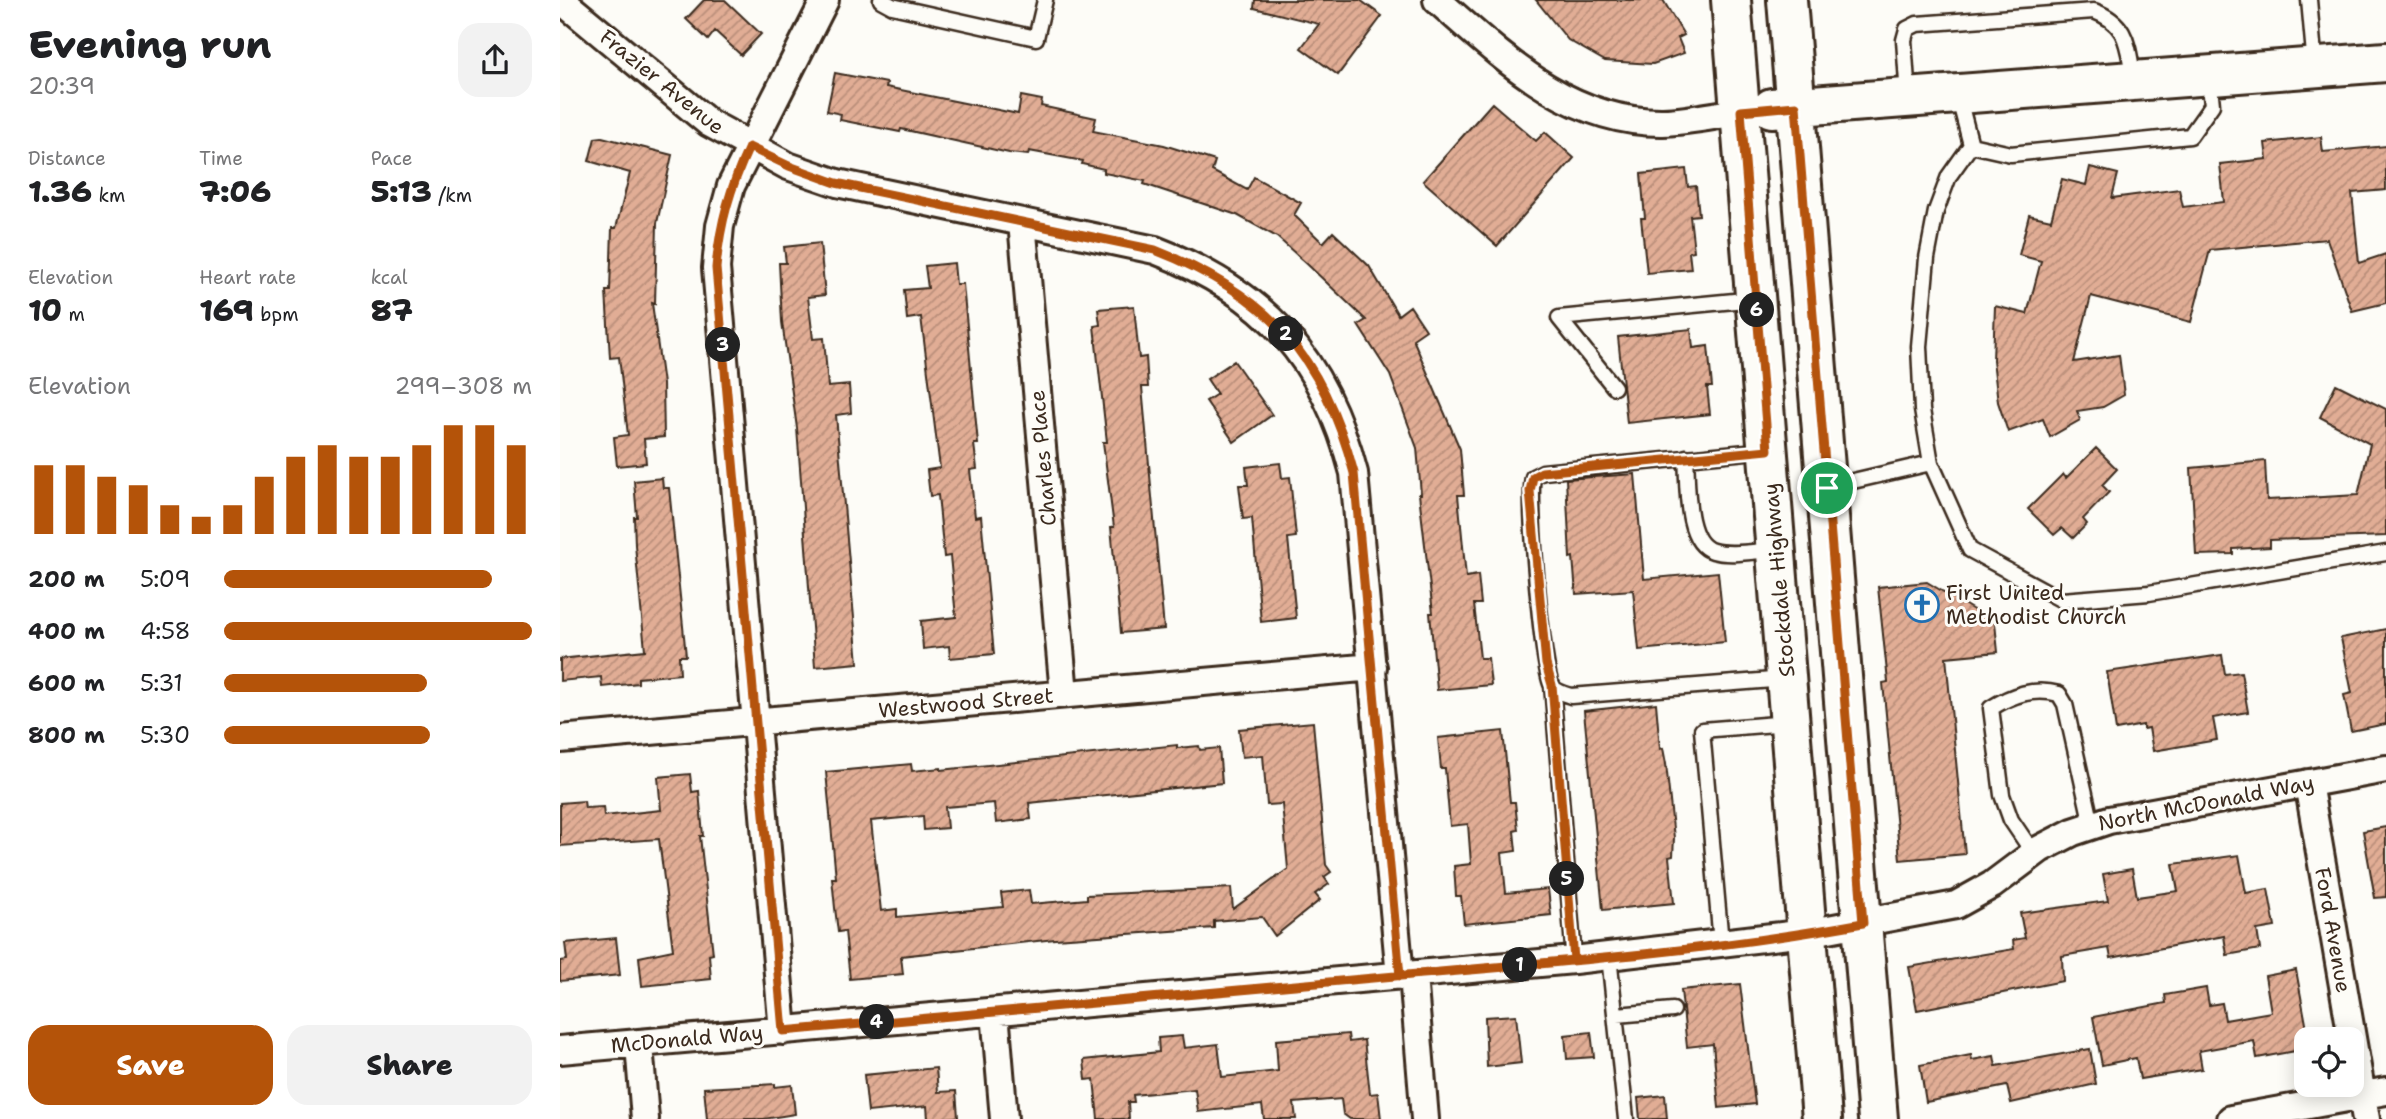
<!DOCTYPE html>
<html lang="en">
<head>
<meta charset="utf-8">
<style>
  body { margin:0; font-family:"Shantell Sans",sans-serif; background:#f2f2f2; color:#202124; height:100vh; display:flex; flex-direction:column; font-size:26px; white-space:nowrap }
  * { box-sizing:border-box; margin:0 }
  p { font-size:23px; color:#757577 }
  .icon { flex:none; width:38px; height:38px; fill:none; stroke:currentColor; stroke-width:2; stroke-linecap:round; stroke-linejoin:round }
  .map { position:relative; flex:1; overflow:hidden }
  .sheet { display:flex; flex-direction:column; background:#fff; width:560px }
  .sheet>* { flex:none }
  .buttons { position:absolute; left:1734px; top:1027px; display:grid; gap:14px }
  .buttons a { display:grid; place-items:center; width:70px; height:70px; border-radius:14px; background:#fff; box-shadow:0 4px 18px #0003; font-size:35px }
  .pin { position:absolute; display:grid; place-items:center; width:60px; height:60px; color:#fff; margin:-30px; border:4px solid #fff; border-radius:50%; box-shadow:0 2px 7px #0007 }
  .km { position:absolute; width:35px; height:35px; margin:-18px; border-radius:50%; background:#222; color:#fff; font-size:19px; line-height:35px; text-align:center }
  .round { display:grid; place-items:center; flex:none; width:74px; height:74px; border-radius:21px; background:#f2f2f2 }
  .overview { display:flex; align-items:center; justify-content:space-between; height:119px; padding:0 28px }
  h1 { font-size:38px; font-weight:800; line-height:52px }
  .metrics { display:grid; grid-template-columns:repeat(3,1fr); gap:10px; height:119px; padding:7px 28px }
  .metrics div { display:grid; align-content:center }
  .metrics b { font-size:30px; font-weight:800 }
  .metrics small { font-size:19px; font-weight:400 }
  .metrics p { font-size:19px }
  .chart { height:196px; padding:14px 28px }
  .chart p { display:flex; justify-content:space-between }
  .chart svg { width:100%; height:126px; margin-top:7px; stroke:#b45309; stroke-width:6 }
  .action { display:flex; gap:14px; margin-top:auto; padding:14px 28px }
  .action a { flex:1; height:80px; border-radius:21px; background:#b45309; color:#fff; font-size:28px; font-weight:800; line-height:80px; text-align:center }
  .action a+a { background:#f2f2f2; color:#202124 }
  ul { padding:0 28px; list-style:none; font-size:23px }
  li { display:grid; grid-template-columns:112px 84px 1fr; align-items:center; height:52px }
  li i { height:18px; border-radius:9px; background:#b45309 }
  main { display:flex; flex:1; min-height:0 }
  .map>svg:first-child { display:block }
  .building { fill:url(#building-hatch); stroke:#3b2a1e; stroke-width:2 }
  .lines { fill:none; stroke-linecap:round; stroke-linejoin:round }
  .lane-casing { stroke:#3b2a1e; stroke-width:19 }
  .street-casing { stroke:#3b2a1e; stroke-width:32 }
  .secondary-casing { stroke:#3b2a1e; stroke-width:44 }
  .lane { stroke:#fdfcf7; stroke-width:14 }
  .street { stroke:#fdfcf7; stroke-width:26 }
  .secondary { stroke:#fdfcf7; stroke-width:38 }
  .route-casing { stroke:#fff; stroke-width:14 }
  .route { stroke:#b45309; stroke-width:9 }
  .labels { text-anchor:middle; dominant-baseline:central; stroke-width:6; stroke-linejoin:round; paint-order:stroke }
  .street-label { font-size:21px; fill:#3b2a1e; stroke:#fdfcf7 }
  .poi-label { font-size:21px; fill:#3b2a1e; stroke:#fdfcf7; text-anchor:start }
</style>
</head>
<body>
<main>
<section class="sheet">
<div class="overview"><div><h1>Evening run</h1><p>20:39</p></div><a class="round"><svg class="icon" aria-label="share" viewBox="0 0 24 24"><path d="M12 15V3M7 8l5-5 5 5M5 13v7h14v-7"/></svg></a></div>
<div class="metrics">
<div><p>Distance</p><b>1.36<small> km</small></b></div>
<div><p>Time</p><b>7:06</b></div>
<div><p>Pace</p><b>5:13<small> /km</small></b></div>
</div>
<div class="metrics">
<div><p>Elevation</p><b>10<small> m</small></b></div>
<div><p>Heart rate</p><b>169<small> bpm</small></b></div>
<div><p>kcal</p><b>87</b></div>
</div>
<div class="chart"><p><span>Elevation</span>299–308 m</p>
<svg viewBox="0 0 160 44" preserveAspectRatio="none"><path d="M5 44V20M15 44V20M25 44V24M35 44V27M45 44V34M55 44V38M65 44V34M75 44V24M85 44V17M95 44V13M105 44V17M115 44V17M125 44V13M135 44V6M145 44V6M155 44V13"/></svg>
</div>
<ul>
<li><b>200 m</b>5:09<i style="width:87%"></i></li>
<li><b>400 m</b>4:58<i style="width:100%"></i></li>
<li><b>600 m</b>5:31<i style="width:66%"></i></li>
<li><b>800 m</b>5:30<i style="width:67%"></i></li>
</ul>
<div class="action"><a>Save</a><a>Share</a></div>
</section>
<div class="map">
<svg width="1826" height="1119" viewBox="0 0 1826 1119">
  <defs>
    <pattern id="building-hatch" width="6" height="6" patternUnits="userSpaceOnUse" patternTransform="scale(1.75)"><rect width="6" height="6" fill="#e1ad95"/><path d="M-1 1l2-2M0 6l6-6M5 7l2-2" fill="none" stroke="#b88d79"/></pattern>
  </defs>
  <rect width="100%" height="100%" fill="#fdfcf7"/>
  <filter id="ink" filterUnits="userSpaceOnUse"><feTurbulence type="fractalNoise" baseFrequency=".0143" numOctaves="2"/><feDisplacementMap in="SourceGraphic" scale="14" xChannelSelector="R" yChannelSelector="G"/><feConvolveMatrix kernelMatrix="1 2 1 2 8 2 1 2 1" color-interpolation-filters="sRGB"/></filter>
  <g filter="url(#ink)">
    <path class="building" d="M 144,0 L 165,0 L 201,34 L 181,55 L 155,31 L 148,40 L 126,19 Z
      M 695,0 L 800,0 L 822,16 L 778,75 L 741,48 L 759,24 L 694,8 Z
      M 976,0 L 1103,0 L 1124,35 L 1118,38 L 1124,53 L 1093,64 L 1045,61 L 1008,40 Z
      M 275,73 L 327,83 L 326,87 L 458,114 L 461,96 L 482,100 L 481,106 L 536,118 L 533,131 L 604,145 L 655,161 L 652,171 L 687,190 L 694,177 L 741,203 L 734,215 L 763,243 L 773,232 L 809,266 L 838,315 L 850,306 L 866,330 L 853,339 L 900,449 L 904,495 L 898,495 L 906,577 L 918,575 L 921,604 L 914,604 L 920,658 L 928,658 L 931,685 L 877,690 L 870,613 L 873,613 L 859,494 L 861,494 L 857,448 L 830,375 L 798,325 L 806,320 L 747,264 L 717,237 L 677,215 L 584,184 L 585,181 L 544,173 L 544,169 L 522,164 L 523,161 L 469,151 L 468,155 L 449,153 L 341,129 L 340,132 L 280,120 L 281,114 L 267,111 Z
      M 932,103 L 976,141 L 985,132 L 1014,158 L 937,246 L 863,181 Z
      M 42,137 L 112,155 L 97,223 L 95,304 L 92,303 L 103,384 L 104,437 L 84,439 L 86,463 L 57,466 L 54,437 L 68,435 L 59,357 L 50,358 L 46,291 L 50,291 L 52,228 L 56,228 L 70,173 L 29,161 L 35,138 Z
      M 1761,137 L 1763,152 L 1826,146 L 1826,190 L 1792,193 L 1799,263 L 1826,254 L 1826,303 L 1792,311 L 1767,239 L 1650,250 L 1631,322 L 1531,296 L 1514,362 L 1559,355 L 1564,395 L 1543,407 L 1517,411 L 1520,420 L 1490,437 L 1483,419 L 1448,432 L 1438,402 L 1433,360 L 1435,306 L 1467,314 L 1481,261 L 1459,255 L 1469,215 L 1491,220 L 1502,179 L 1526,185 L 1530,167 L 1558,174 L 1552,198 L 1619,189 L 1623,207 L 1664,202 L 1660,164 L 1707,159 L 1705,143 Z
      M 1126,169 L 1128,187 L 1136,186 L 1139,215 L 1130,216 L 1134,251 L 1129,252 L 1131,269 L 1087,273 L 1081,218 L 1085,218 L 1081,174 Z
      M 260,243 L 265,295 L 248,297 L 253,339 L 264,338 L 268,387 L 289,385 L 291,413 L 276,415 L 298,663 L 255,667 L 237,428 L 222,322 L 219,263 L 226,263 L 224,247 Z
      M 394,263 L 396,284 L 403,284 L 418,444 L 414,444 L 417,469 L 410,470 L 415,517 L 421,516 L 434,654 L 390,658 L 389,646 L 363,649 L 361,621 L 396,617 L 390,556 L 384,557 L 378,495 L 370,496 L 367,470 L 380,468 L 361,317 L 347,319 L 344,290 L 368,288 L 365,266 Z
      M 574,306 L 579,358 L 586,357 L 588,387 L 582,387 L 604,629 L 561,633 L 551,527 L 554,527 L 543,442 L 547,442 L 534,326 L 540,325 L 538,309 Z
      M 1131,329 L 1133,348 L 1148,346 L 1152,387 L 1147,387 L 1150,414 L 1067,423 L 1058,337 Z
      M 674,361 L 712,415 L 674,442 L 646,401 L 657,394 L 647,379 Z
      M 1776,384 L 1826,409 L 1826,536 L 1710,540 L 1710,547 L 1673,549 L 1673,554 L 1636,555 L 1631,468 L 1705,461 L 1707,500 L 1798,495 L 1810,444 L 1760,417 Z
      M 1536,448 L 1557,469 L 1542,485 L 1549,492 L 1523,519 L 1527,524 L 1513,538 L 1502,528 L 1494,535 L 1468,509 L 1503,474 L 1506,478 Z
      M 720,463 L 722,478 L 730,477 L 736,537 L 728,538 L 736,618 L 701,622 L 692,518 L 683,519 L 679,485 L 688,485 L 686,467 Z
      M 1075,474 L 1084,579 L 1158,572 L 1165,642 L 1079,650 L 1073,590 L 1016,594 L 1013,557 L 1010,558 L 1006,479 Z
      M 102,478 L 103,488 L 109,488 L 126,656 L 119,656 L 120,674 L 78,678 L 78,683 L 42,687 L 41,677 L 0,681 L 0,659 L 85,650 L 75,545 L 74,517 L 77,517 L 74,481 Z
      M 1367,582 L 1435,623 L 1438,652 L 1386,657 L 1405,854 L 1340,860 L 1323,683 L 1328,682 L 1318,587 Z
      M 1826,629 L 1826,724 L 1791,731 L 1784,695 L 1792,693 L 1781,638 Z
      M 1662,655 L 1665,674 L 1681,672 L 1688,712 L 1653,718 L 1657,740 L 1593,751 L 1589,728 L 1583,729 L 1583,725 L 1556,730 L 1547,672 Z
      M 1096,703 L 1100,749 L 1103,748 L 1106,764 L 1114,838 L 1113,856 L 1109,857 L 1114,903 L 1043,910 L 1024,711 Z
      M 753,722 L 766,865 L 771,872 L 764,877 L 769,884 L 755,894 L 760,900 L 715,936 L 702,917 L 654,921 L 654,928 L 495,939 L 341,956 L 343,974 L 290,979 L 285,931 L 278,932 L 275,908 L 272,878 L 276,878 L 266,772 L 351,764 L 352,771 L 381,768 L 381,770 L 617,745 L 617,748 L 639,746 L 640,750 L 659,748 L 662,783 L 469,803 L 471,819 L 436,823 L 434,803 L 385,807 L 387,828 L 364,830 L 363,816 L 311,821 L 321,911 L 337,909 L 337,917 L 443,907 L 441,893 L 469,890 L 471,904 L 527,899 L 527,895 L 671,888 L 673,909 L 728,869 L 722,804 L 707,805 L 703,755 L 682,757 L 679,729 Z
      M 943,731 L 950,802 L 955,802 L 958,830 L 954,831 L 956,851 L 942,853 L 946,893 L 988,889 L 991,915 L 904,924 L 901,896 L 896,896 L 894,866 L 911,864 L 908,824 L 890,826 L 885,769 L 881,769 L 878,738 Z
      M 130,774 L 132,792 L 139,791 L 143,836 L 140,836 L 153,954 L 149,955 L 151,979 L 82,986 L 79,957 L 113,950 L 99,839 L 0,846 L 0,803 L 24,801 L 25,808 L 43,807 L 44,816 L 101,810 L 98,777 Z
      M 1826,827 L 1826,897 L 1815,898 L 1803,831 Z
      M 1679,855 L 1686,893 L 1708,889 L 1715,927 L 1697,930 L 1700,949 L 1667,955 L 1664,936 L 1551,958 L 1549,948 L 1502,956 L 1503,981 L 1357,1010 L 1349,967 L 1454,949 L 1453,940 L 1465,938 L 1460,913 L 1548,901 L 1543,874 L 1572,869 L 1577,897 L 1618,891 L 1613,864 Z
      M 56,938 L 60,975 L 0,981 L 0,961 L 7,960 L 5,943 Z
      M 1736,970 L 1749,1040 L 1746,1049 L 1697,1058 L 1694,1041 L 1639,1051 L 1642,1069 L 1580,1079 L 1576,1058 L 1542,1065 L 1533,1017 L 1606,1003 L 1605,995 L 1646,988 L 1649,1005 L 1662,1003 L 1665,1020 L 1711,1012 L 1705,976 Z
      M 1180,984 L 1195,1104 L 1159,1108 L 1153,1044 L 1127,1047 L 1121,990 Z
      M 956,1015 L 961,1063 L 927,1067 L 925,1017 Z
      M 1031,1032 L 1034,1057 L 1007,1059 L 1005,1035 Z
      M 788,1034 L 789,1042 L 804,1040 L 810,1094 L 818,1093 L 821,1119 L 790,1119 L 783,1114 L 781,1099 L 734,1103 L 736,1119 L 704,1119 L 702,1105 L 638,1112 L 635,1089 L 573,1095 L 574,1102 L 568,1102 L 569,1119 L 538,1119 L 534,1079 L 526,1080 L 524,1060 L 599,1052 L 598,1038 L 622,1036 L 624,1048 L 658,1044 L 662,1077 L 718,1071 L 716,1040 Z
      M 1530,1049 L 1536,1084 L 1451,1103 L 1447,1086 L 1366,1102 L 1360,1065 L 1411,1055 L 1412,1060 L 1434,1056 L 1436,1066 Z
      M 376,1068 L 378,1092 L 396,1091 L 398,1117 L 368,1119 L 367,1106 L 308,1112 L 304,1075 Z
      M 215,1084 L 215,1087 L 232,1085 L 235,1114 L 204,1119 L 147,1119 L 144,1088 Z
      M 1105,1095 L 1107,1119 L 1080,1119 L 1078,1098 Z"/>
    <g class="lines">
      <g class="lane-casing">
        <path id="lane" d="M 321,0 L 332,6 L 476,38 L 485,0
          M 1749,0 L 1755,66
          M 1398,95 L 1411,145 L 1451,154 L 1630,136 L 1652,105 L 1649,76
          M 1348,97 L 1344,40 L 1347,29 L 1357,24 L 1534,11 C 1569,24 1567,46 1574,79
          M 1411,145 L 1389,176 L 1376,211 L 1367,258 L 1359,346 L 1362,410 L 1371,463 L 1410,550 L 1502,600 L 1589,593 L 1826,553
          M 1054,387 L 999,318 L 1195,299
          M 1207,450 L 983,472 L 973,477 C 968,500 982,669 992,686 C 996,692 1004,694 1011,696 L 1225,679
          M 1126,457 C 1128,482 1124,543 1153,551 C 1170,556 1195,551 1213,550
          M 1267,487 L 1371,463
          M 992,685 L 1014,960
          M 1474,854 L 1451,820 L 1442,795 L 1431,708 C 1452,695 1474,687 1499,694 L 1505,704 L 1532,825
          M 1161,943 L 1142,730 L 1229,723
          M 1049,956 L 1066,1119
          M 1057,1015 L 1113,1010"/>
      </g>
      <g class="street-casing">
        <path id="street" d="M 1,0 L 149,123 L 228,166 L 277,183 L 595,250 C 706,293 764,358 794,473 L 840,976
          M 877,0 C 943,58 1009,123 1103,122 C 1133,121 1164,113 1194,110
          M 462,222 L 504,694
          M 0,739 L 813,667
          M 1748,783 L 1806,1119
          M 853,975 L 865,1119
          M 435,1012 L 444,1119
          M 223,1031 L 156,268 L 160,226 L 171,186 L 265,0
          M 79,1044 L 85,1119
          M 0,1050 L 1014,960 L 1247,933 L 1396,905 L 1432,885 L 1480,849 L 1513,832 L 1549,820 L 1826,769
          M 1671,1119 L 1826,1091"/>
      </g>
      <g class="secondary-casing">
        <path id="secondary" d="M 1171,0 L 1262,1119
          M 1227,0 L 1318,1119
          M 1212,108 L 1826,62"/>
      </g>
      <use href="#lane" class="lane"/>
      <use href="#street" class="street"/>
      <use href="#secondary" class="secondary"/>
    </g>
  </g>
  <g class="lines" filter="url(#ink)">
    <g class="route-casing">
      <path id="route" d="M 1267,488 L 1303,923 C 1151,951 994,963 840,976 L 794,473 C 763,355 708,294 595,250 L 276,183 L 229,166 L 189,147 C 170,188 160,223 156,268 L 223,1031 L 1014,960 L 992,685 L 986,664 L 970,491 L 973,477 L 982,472 L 1208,450 L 1181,111 L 1236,106 L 1267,488"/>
    </g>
    <use href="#route" class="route"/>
  </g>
  <defs>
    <g id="church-ring" transform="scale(1.75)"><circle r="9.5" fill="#fdfcf7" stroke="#1f6fb2" stroke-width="1.5"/><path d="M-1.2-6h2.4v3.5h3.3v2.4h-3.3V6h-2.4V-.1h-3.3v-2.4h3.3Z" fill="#1f6fb2"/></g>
  </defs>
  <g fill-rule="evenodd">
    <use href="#church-ring" x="1362" y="605"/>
  </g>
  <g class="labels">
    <g class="street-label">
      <text transform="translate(102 82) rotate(39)">Frazier Avenue</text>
      <text transform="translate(483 458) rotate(-95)">Charles Place</text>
      <text transform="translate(1219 580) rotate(-95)">Stockdale Highway</text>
      <text transform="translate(406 703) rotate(-5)">Westwood Street</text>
      <text transform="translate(1646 803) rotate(-11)">North McDonald Way</text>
      <text transform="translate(1773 930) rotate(80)">Ford Avenue</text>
      <text transform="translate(127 1039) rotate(-5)">McDonald Way</text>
    </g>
    <g class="poi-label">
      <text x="1386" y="593">First United<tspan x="1386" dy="24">Methodist Church</tspan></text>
    </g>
  </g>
</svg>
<div class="buttons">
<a><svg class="icon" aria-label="locate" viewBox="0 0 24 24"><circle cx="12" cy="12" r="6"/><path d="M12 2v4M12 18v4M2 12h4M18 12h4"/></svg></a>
</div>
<div class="pin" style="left:1267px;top:488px;background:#1e9e55"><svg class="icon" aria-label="arrive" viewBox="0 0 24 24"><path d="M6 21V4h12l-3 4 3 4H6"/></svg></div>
<b class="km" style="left:960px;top:965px">1</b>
<b class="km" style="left:726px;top:334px">2</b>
<b class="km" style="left:163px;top:345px">3</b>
<b class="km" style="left:317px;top:1022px">4</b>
<b class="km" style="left:1007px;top:879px">5</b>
<b class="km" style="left:1197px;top:310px">6</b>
</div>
</main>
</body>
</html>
